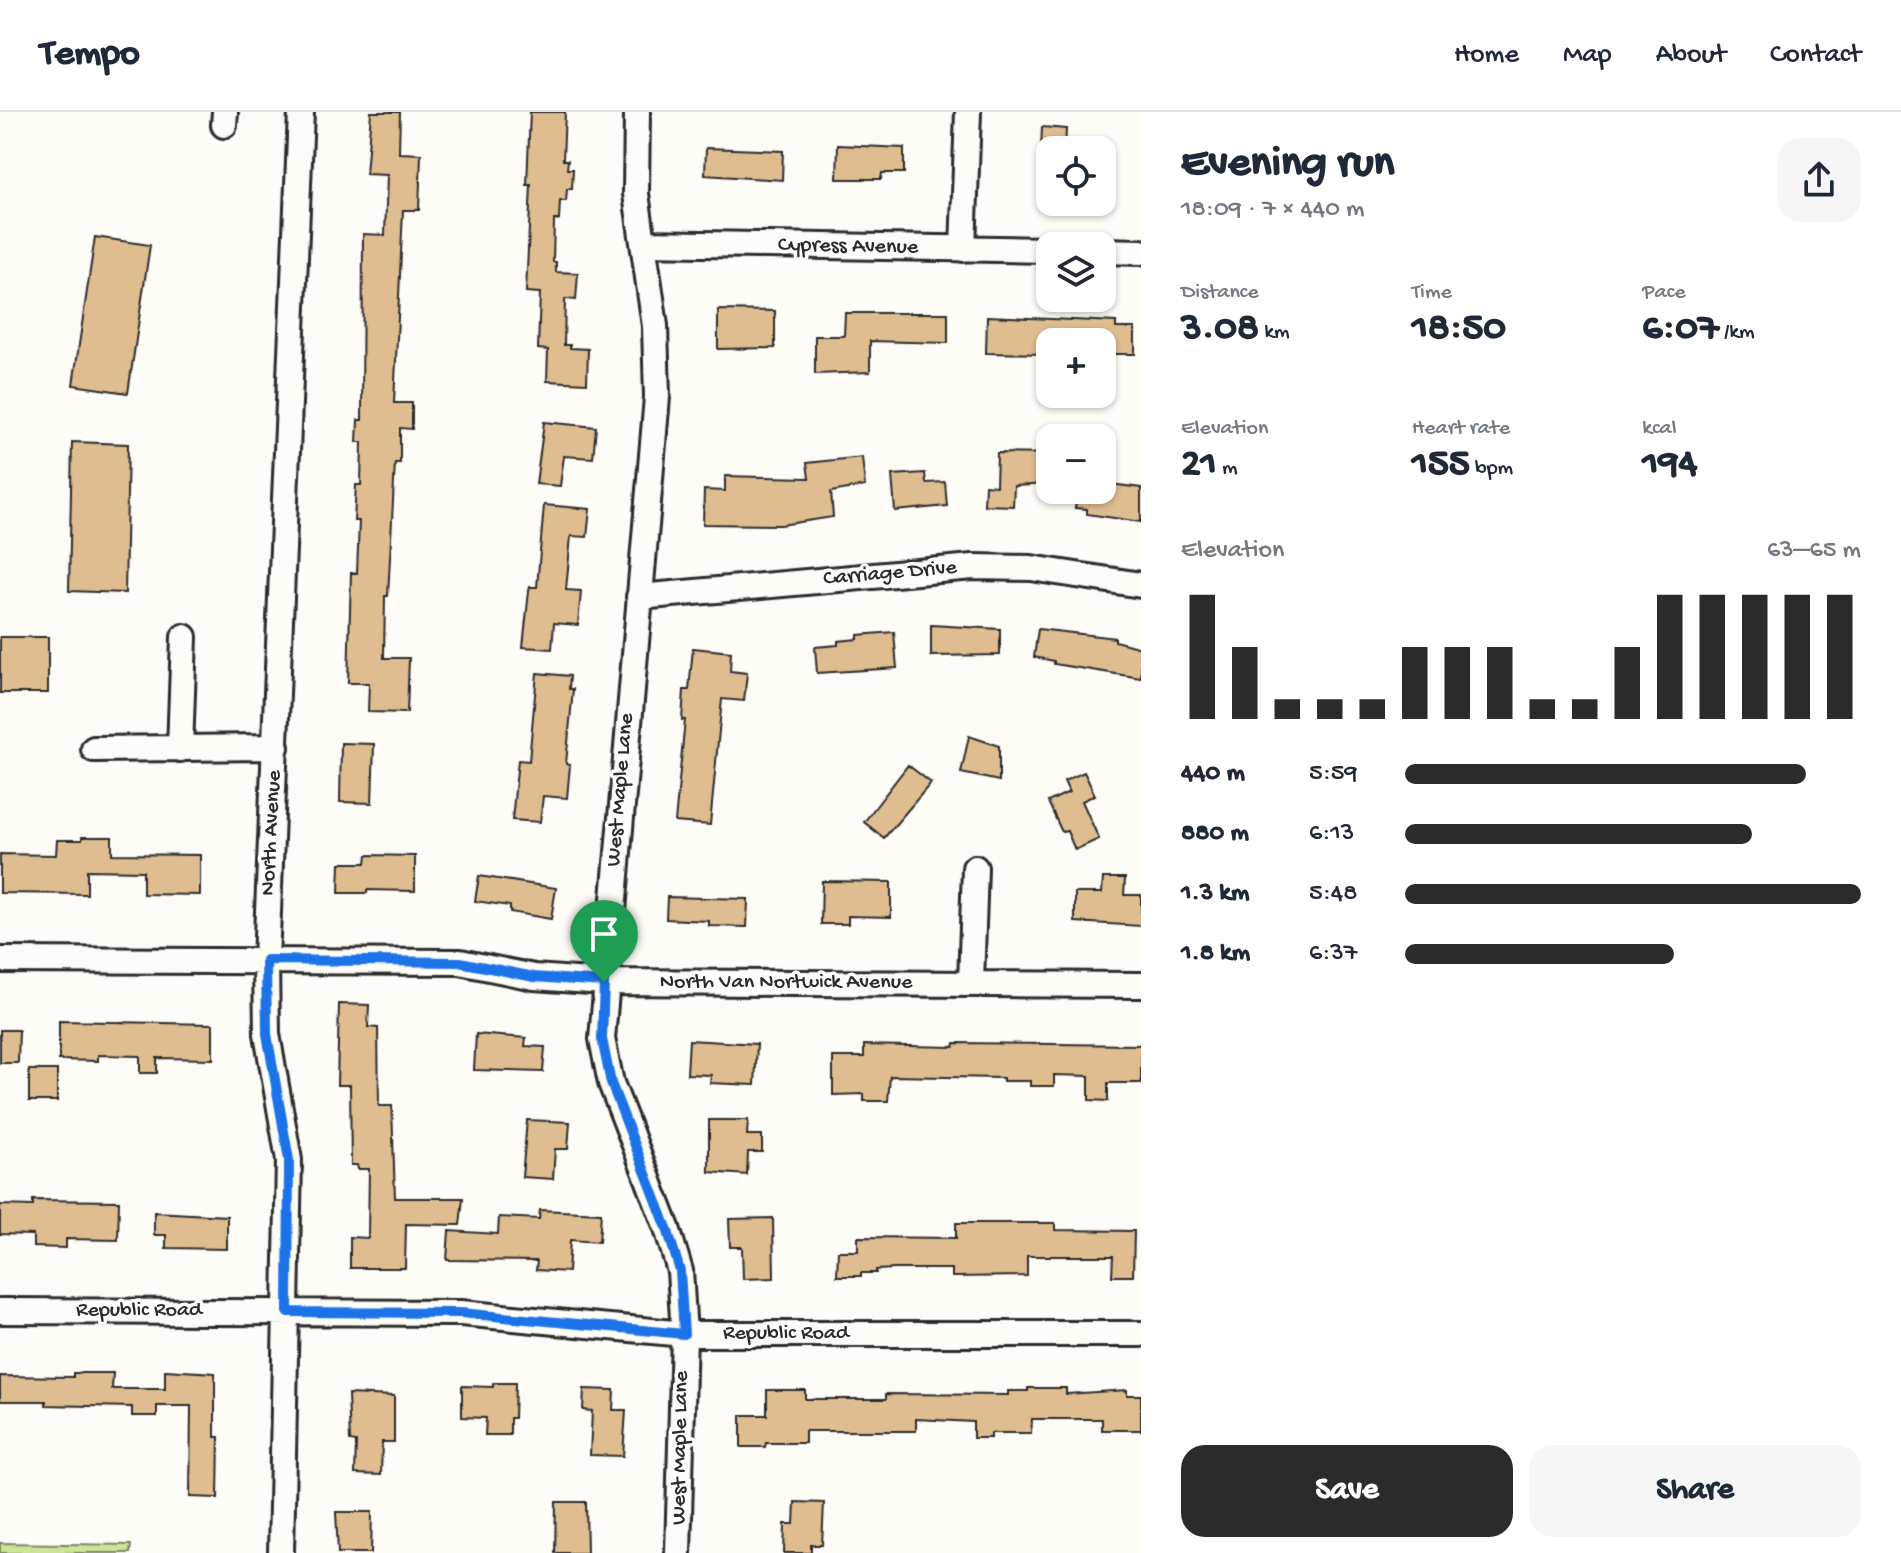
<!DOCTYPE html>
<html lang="en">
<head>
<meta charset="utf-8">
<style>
  body { margin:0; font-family:"Gochi Hand",sans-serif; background:#f6f6f7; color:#1f2937; height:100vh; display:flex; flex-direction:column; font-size:30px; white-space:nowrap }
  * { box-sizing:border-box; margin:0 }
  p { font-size:26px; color:#747a83 }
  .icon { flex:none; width:44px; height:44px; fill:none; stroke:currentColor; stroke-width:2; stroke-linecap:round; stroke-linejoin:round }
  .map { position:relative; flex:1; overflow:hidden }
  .details { display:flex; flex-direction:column; background:#fff; width:760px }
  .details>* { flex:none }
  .buttons { position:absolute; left:1036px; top:24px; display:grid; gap:16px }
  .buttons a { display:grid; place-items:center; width:80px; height:80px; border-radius:16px; background:#fff; box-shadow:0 2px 6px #0004; font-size:40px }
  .pin { position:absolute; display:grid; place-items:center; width:68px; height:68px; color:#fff; margin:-82px -34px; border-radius:50% 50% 50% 0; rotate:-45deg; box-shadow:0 0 8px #0007 }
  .pin .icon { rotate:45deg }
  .round { display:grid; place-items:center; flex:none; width:84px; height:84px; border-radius:24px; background:#f6f6f7 }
  .overview { display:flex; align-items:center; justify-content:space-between; height:136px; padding:0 40px }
  h1 { font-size:44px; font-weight:700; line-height:60px }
  .metrics { display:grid; grid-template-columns:repeat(3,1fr); gap:12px; height:136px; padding:8px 40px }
  .metrics div { display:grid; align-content:center }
  .metrics b { font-size:40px; font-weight:700 }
  .metrics small { font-size:22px; font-weight:400 }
  .metrics p { font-size:22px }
  .chart { height:224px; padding:16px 40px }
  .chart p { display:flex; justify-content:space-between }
  .chart svg { width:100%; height:144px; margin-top:8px; stroke:#2b2b2b; stroke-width:6 }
  .action { display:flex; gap:16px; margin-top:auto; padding:16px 40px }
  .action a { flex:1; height:92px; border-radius:24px; background:#2b2b2b; color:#fff; font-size:32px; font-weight:700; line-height:92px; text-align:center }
  .action a+a { background:#f6f6f7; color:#1f2937 }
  ul { padding:0 40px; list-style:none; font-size:26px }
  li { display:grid; grid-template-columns:128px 96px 1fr; align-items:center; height:60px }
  li i { height:20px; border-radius:10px; background:#2b2b2b }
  header { display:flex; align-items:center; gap:48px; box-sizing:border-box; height:112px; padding:0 40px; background:#fff; border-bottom:2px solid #e0e1e3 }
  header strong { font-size:38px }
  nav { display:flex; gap:44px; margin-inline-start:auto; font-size:28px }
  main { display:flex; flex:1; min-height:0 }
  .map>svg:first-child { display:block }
  .green { fill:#cde398; stroke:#7c8762; stroke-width:2 }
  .building { fill:#e0bd91; stroke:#2b2b2b; stroke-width:2 }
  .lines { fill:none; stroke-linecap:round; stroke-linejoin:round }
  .street-casing { stroke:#2b2b2b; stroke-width:30 }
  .street { stroke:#fdfcf7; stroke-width:24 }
  .route-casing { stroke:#fff; stroke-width:16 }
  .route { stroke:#1a73e8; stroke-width:10 }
  .labels { text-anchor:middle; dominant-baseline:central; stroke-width:7; stroke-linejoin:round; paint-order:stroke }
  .street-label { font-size:22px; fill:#2b2b2b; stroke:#fdfcf7 }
</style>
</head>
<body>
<header>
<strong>Tempo</strong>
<nav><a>Home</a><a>Map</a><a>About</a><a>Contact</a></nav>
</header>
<main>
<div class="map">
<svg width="1141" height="1441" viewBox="0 0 1141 1441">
  <rect width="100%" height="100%" fill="#fdfcf7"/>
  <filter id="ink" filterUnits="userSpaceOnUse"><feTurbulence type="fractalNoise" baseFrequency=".0125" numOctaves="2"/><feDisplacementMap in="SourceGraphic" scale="16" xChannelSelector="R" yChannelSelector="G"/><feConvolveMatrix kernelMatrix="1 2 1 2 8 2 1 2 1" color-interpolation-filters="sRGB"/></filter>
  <g filter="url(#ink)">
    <path class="green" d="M 0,1431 L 131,1433 L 130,1441 L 0,1441 Z"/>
    <path class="building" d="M 371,0 L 400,0 L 399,41 L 421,42 L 419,98 L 403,98 L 394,291 L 412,291 L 412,317 L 400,316 L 400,351 L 395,351 L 388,484 L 385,484 L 384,546 L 409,546 L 407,601 L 368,600 L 369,571 L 348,571 L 351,461 L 357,461 L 359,409 L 354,409 L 356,373 L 361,373 L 362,330 L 357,330 L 358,308 L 362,308 L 363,122 L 385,123 L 387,63 L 366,62 Z
      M 530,0 L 565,0 L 563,48 L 568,48 L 567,57 L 573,57 L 572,77 L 567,77 L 566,89 L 560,89 L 559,108 L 554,108 L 553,150 L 556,150 L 556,160 L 578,161 L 576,188 L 565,187 L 564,233 L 570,233 L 570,236 L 588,237 L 587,271 L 547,269 L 548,238 L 538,237 L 540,181 L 526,180 L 531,73 L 527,73 Z
      M 1042,15 L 1066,17 L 1065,38 L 1041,38 Z
      M 838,33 L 904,36 L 904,61 L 882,61 L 881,67 L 837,67 Z
      M 706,36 L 783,39 L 782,68 L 705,63 Z
      M 95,125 L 150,133 L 128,281 L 73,273 Z
      M 718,198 L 775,199 L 775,236 L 718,237 Z
      M 845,201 L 948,201 L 948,231 L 870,229 L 870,260 L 815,262 L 815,224 L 844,224 Z
      M 987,204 L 1116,210 L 1116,216 L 1135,216 L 1135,242 L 1102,242 L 1102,230 L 1045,230 L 1045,242 L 986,241 Z
      M 544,310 L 596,315 L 593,346 L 564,344 L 560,374 L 536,372 Z
      M 72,330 L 128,332 L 125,481 L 69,479 Z
      M 997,341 L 1049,342 L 1048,372 L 1014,374 L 1013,394 L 984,393 L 985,373 L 996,374 Z
      M 862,345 L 865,374 L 831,380 L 833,405 L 781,413 L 703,412 L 704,378 L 725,379 L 725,364 L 809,366 L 807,351 Z
      M 925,361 L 926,371 L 945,370 L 947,394 L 895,399 L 892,363 Z
      M 1102,371 L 1141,376 L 1141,410 L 1087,402 L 1087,397 L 1075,396 L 1078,378 L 1102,378 Z
      M 544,393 L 590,397 L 587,425 L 571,424 L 566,478 L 581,479 L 578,513 L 554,511 L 552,537 L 523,535 L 529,479 L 530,475 L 537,475 Z
      M 931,513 L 1000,517 L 1000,543 L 931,544 Z
      M 1038,517 L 1115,526 L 1115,529 L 1141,536 L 1141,566 L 1054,552 L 1054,549 L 1034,545 Z
      M 894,520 L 897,556 L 817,561 L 815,535 L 838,533 L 838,529 L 858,527 L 858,523 Z
      M 0,525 L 48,525 L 48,581 L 0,581 Z
      M 693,536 L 731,540 L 730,559 L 747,561 L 744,589 L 722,587 L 710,713 L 675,710 L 685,608 L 682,608 L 684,578 L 689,578 Z
      M 537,561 L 570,564 L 569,577 L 573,577 L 566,652 L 570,653 L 567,686 L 543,684 L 540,710 L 512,708 L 518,648 L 529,649 Z
      M 969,624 L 999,634 L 999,669 L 961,661 Z
      M 341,631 L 374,632 L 372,691 L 340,690 Z
      M 908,653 L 931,671 L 884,726 L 864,710 Z
      M 1084,660 L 1095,683 L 1082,689 L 1099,727 L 1075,738 L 1067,719 L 1062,720 L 1048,690 L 1069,680 L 1064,669 Z
      M 82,725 L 112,725 L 112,742 L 200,743 L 200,783 L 143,782 L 143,759 L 87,758 L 87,782 L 0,781 L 0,742 L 56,743 L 57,728 L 82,728 Z
      M 367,743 L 415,744 L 415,779 L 367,778 L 367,781 L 339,781 L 340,751 L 366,751 Z
      M 479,764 L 556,776 L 551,807 L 510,800 L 510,794 L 475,789 Z
      M 1103,766 L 1125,766 L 1124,783 L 1141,783 L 1141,814 L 1075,810 L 1075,781 L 1102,781 Z
      M 822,769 L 891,770 L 891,805 L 848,804 L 848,812 L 821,812 Z
      M 667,785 L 748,787 L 747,815 L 709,814 L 709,809 L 666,807 Z
      M 339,892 L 369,893 L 368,915 L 378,916 L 379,994 L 392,994 L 395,1086 L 463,1086 L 460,1113 L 406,1112 L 405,1156 L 350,1156 L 350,1125 L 368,1126 L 369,1057 L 358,1057 L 357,1053 L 351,1053 L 350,973 L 337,973 Z
      M 59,909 L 213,912 L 213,947 L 157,946 L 157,961 L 140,961 L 140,944 L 98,943 L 98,949 L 59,948 Z
      M 0,918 L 19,918 L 18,951 L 0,951 Z
      M 476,922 L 526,926 L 525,934 L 545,935 L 543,960 L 474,958 Z
      M 689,928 L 757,932 L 755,973 L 710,971 L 711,963 L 687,962 Z
      M 955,931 L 1141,933 L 1141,971 L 1108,971 L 1108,989 L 1089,988 L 1089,964 L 1054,963 L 1054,974 L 1030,974 L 1030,969 L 1003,969 L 1003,966 L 890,964 L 888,989 L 864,989 L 864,982 L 833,983 L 833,945 L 864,945 L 864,933 L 954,935 Z
      M 29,958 L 57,958 L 57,989 L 29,989 Z
      M 527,1008 L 570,1010 L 568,1037 L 555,1037 L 553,1067 L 522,1065 Z
      M 709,1008 L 748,1008 L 747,1023 L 762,1023 L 762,1040 L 748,1040 L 747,1063 L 709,1060 Z
      M 33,1088 L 119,1089 L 118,1128 L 66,1127 L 66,1136 L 33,1135 L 33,1123 L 0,1122 L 0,1093 L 33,1094 Z
      M 540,1098 L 601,1101 L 599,1130 L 570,1128 L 568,1160 L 536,1158 L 537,1149 L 447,1148 L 449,1119 L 498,1122 L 499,1105 L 539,1107 Z
      M 154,1100 L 227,1104 L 227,1137 L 166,1136 L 166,1123 L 154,1123 Z
      M 773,1106 L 774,1166 L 743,1167 L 742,1135 L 730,1135 L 729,1107 Z
      M 956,1111 L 1055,1111 L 1055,1118 L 1134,1119 L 1133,1164 L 1112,1164 L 1113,1144 L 1027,1144 L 1027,1164 L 952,1165 L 952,1157 L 895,1157 L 876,1158 L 876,1161 L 861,1161 L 861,1164 L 837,1164 L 838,1139 L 858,1139 L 858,1125 L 956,1126 Z
      M 165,1258 L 215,1261 L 215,1325 L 219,1325 L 218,1386 L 190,1385 L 191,1294 L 157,1294 L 157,1304 L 132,1304 L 132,1295 L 46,1293 L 46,1289 L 0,1289 L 0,1264 L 73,1265 L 73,1261 L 113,1261 L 112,1277 L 165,1277 Z
      M 493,1271 L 515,1271 L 514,1306 L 510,1306 L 510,1323 L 485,1323 L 486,1306 L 462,1305 L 462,1274 L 493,1275 Z
      M 1028,1276 L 1066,1276 L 1066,1282 L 1127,1278 L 1127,1283 L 1141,1283 L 1141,1318 L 1102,1318 L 1102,1307 L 1032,1307 L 1031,1321 L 991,1321 L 991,1326 L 973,1326 L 973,1310 L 916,1307 L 916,1319 L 805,1319 L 805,1331 L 766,1331 L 765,1335 L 741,1335 L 741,1303 L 767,1303 L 767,1278 L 805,1278 L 805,1287 L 886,1287 L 886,1282 L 1008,1283 L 1008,1279 L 1028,1279 Z
      M 584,1277 L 614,1278 L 613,1298 L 626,1298 L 623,1344 L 590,1343 L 592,1299 L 583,1298 Z
      M 348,1282 L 394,1284 L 394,1330 L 382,1330 L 381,1363 L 355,1362 L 356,1330 L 350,1329 Z
      M 556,1390 L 586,1390 L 587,1441 L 555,1441 Z
      M 795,1390 L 824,1391 L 822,1433 L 811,1433 L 811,1441 L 784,1441 L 785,1412 L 794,1412 Z
      M 336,1400 L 372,1400 L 371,1441 L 338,1441 Z"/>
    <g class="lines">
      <g class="street-casing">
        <path id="street" d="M 637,0 L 636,82 L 655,214 L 657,285 L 602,927 L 611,971 L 667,1116 L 680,1159 L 684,1222 L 678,1441
          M 224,13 L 225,0
          M 645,131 L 1050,138
          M 963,137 L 968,0
          M 1102,139 L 1141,140
          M 639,485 L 973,455 L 1031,456 L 1141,473
          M 94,637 L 276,635
          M 180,637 L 184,525
          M 0,848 L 460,850 L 534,865 L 604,870 L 1141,873
          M 971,871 L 975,756
          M 0,1199 L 461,1201 L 684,1222 L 1141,1222
          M 281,1441 L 289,1048 L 267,922 L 266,848 L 301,0"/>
      </g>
      <use href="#street" class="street"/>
    </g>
  </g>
  <g class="lines" filter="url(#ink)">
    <g class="route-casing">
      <path id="route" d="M 266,848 L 460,850 L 534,865 L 604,870 L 602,927 L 611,971 L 667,1116 L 680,1159 L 684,1222 L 461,1201 L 288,1200 L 289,1048 L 267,922 Z"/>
    </g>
    <use href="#route" class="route"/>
  </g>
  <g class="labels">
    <g class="street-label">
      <text transform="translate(848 135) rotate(1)">Cypress Avenue</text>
      <text transform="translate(890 462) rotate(-5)">Carriage Drive</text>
      <text transform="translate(621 678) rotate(-85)">West Maple Lane</text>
      <text transform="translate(272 721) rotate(-87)">North Avenue</text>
      <text x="786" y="871">North Van Nortwick Avenue</text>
      <text x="139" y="1199">Republic Road</text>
      <text x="786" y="1222">Republic Road</text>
      <text transform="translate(681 1336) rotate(-89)">West Maple Lane</text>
    </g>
  </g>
</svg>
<div class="buttons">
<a><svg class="icon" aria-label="locate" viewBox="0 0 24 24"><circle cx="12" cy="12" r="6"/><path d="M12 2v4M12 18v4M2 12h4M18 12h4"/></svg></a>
<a><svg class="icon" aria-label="layers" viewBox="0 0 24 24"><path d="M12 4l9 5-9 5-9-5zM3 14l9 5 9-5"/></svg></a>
<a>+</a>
<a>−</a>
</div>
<div class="pin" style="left:604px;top:870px;background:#1e9e55"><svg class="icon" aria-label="arrive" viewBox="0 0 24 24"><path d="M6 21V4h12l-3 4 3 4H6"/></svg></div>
</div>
<section class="details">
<div class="overview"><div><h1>Evening run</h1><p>18:09 · 7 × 440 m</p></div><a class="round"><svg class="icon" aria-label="share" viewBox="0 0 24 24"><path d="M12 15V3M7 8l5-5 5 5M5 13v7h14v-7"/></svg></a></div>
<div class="metrics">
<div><p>Distance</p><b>3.08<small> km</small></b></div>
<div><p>Time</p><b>18:50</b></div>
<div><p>Pace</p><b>6:07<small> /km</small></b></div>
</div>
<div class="metrics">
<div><p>Elevation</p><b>21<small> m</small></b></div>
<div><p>Heart rate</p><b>155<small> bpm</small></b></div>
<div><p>kcal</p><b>194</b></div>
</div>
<div class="chart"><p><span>Elevation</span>63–65 m</p>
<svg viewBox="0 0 160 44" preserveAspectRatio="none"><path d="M5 44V6M15 44V22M25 44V38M35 44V38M45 44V38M55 44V22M65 44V22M75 44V22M85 44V38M95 44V38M105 44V22M115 44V6M125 44V6M135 44V6M145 44V6M155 44V6"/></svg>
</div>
<ul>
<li><b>440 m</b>5:59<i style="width:88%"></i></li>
<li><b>880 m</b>6:13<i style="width:76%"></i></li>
<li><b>1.3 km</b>5:48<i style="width:100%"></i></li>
<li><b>1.8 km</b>6:37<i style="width:59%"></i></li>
</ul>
<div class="action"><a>Save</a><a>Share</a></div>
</section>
</main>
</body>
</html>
